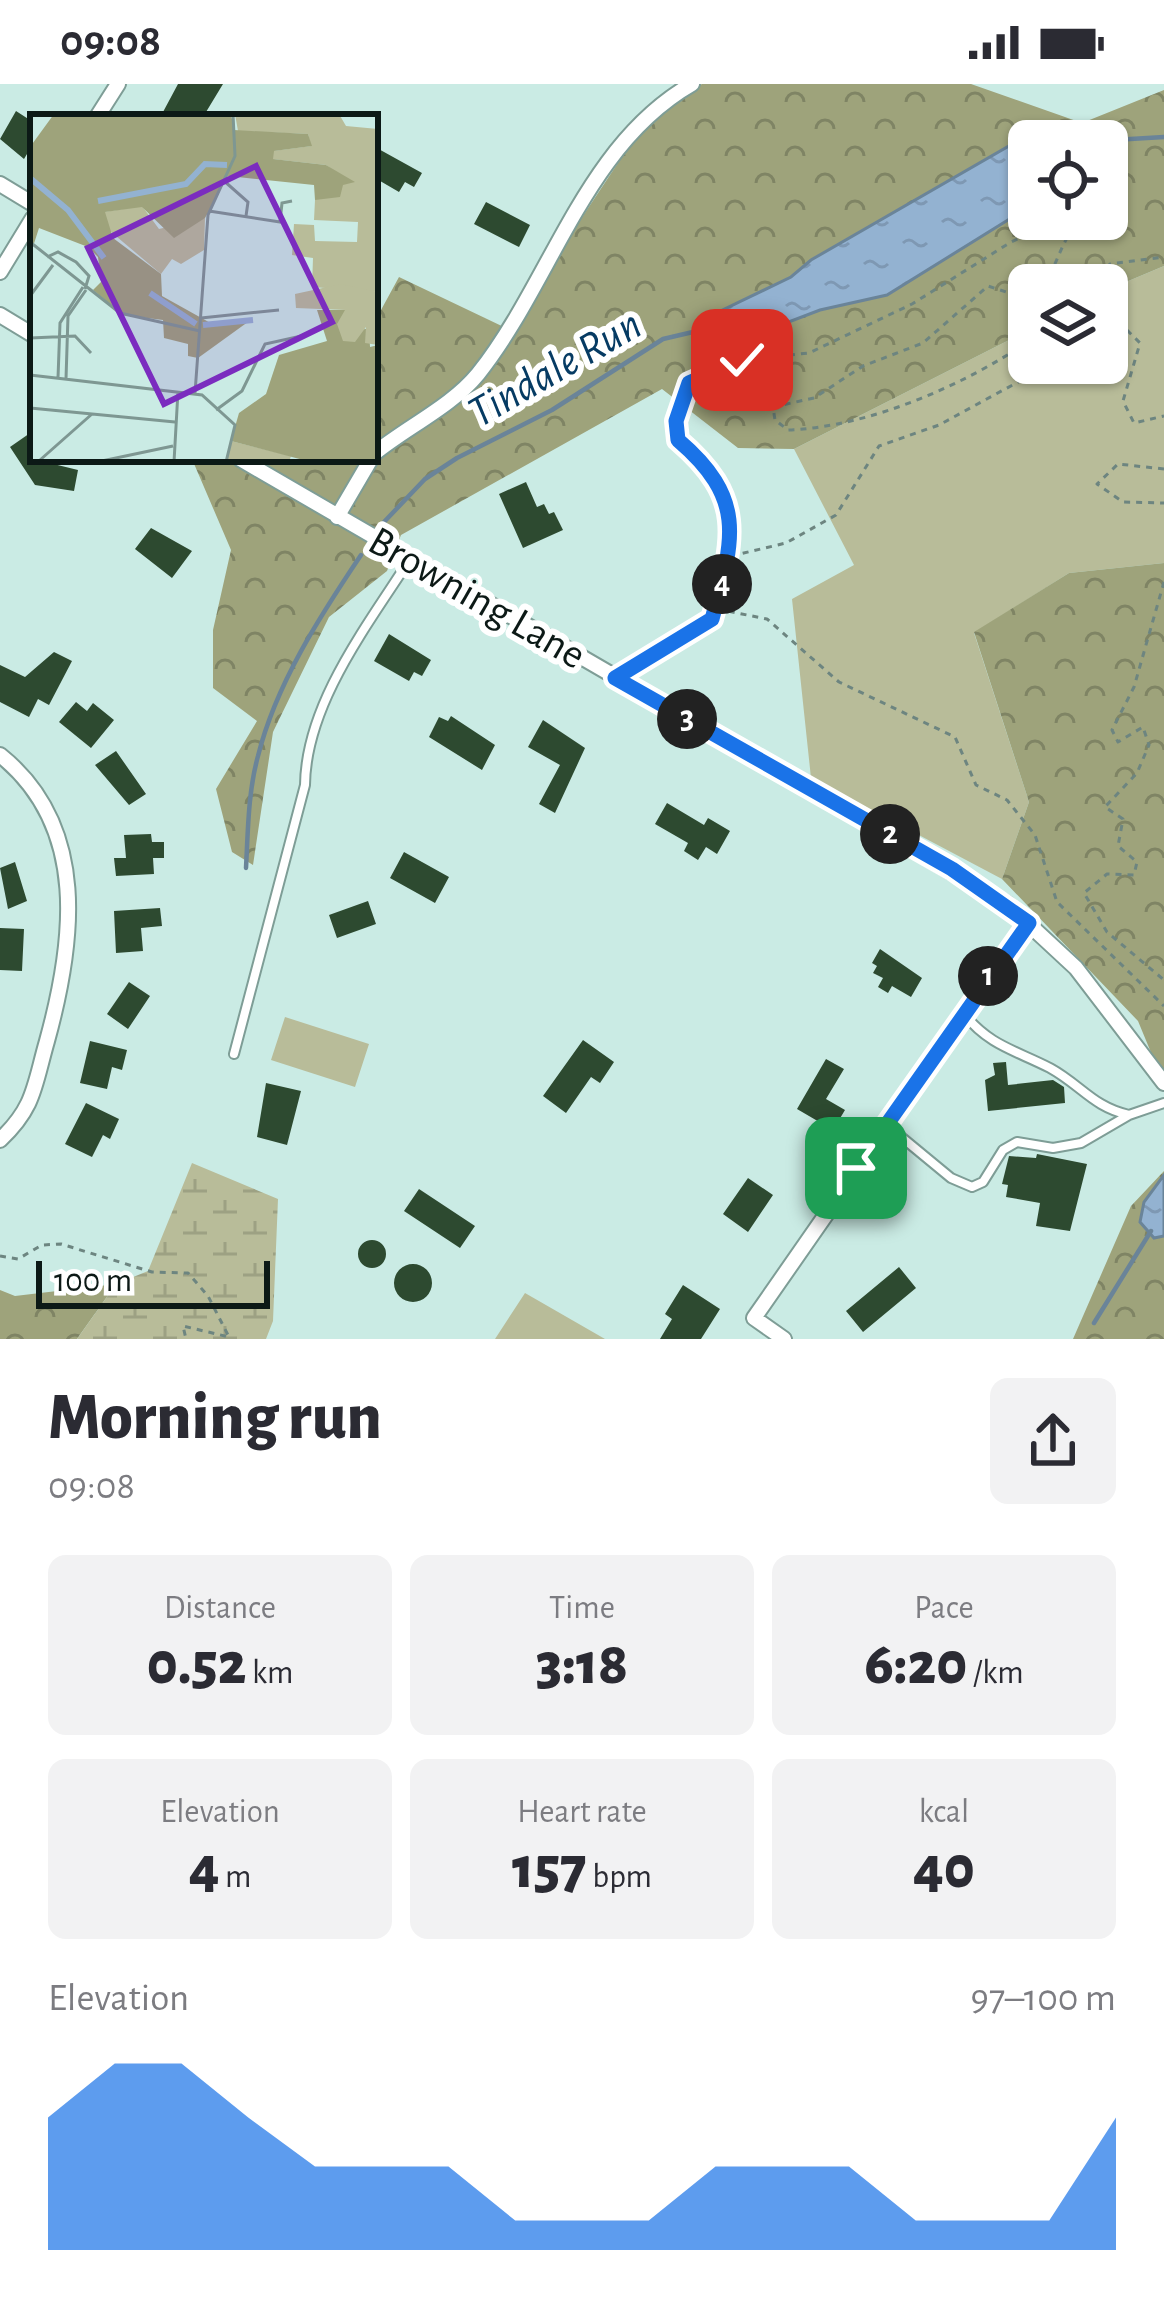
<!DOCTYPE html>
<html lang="en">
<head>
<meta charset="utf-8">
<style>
  body { margin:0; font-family:"Alegreya Sans",sans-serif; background:#f2f2f3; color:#2b2b33; height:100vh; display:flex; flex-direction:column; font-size:45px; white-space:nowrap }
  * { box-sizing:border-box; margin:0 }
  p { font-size:39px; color:#7c7c81 }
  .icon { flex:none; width:66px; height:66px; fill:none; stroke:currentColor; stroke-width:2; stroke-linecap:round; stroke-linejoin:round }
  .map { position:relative; height:1255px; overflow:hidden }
  .side { display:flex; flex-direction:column; background:#fff; flex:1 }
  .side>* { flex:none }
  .tools { position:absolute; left:1008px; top:36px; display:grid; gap:24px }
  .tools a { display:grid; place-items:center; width:120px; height:120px; border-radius:18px; background:#fff; box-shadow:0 3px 9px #0004; font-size:60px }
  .scale { position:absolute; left:36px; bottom:30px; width:234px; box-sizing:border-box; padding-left:12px; border:6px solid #0c1916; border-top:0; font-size:33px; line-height:42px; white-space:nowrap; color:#0c1916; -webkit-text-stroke:9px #fff; paint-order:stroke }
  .pin { position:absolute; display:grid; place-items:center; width:102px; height:102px; color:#fff; margin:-51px; border-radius:24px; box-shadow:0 6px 18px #0006 }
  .km { position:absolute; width:60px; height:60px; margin:-30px; border-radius:50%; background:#222; color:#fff; font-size:33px; line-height:60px; text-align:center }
  .round { display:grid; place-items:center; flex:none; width:126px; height:126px; border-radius:18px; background:#f2f2f3 }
  .overview { display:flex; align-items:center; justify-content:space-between; height:204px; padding:0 48px }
  h1 { font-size:66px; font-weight:800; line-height:90px }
  .stats { display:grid; grid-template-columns:repeat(3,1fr); gap:18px; height:204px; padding:12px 48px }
  .stats div { display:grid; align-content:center; border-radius:18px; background:#f2f2f3; text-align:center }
  .stats b { font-size:60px; font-weight:800 }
  .stats small { font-size:33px; font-weight:400 }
  .stats p { font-size:33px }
  .chart { height:336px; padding:24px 48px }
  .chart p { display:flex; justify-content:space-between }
  .chart svg { width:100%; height:216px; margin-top:12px; fill:#1a73e8; opacity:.7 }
  .status { display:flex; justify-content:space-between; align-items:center; height:84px; padding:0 60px; background:#fff; direction:ltr }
  .status svg { height:33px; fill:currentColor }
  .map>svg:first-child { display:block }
  .green { fill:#b8bc99 }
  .forest { fill:url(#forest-crowns); fill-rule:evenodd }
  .wetland { fill:url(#wetland-marsh) }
  .water { fill:url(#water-ripples); stroke:#6a8499; stroke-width:3 }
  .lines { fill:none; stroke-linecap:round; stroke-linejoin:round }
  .stream { stroke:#6a8499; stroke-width:4.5 }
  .building { fill:#2d4a30 }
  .service-casing { stroke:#7e9d96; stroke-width:12 }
  .minor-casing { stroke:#7e9d96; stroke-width:18 }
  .path { stroke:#6d8580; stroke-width:3; stroke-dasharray:6 6; stroke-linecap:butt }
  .service { stroke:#fff; stroke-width:8 }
  .minor { stroke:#fff; stroke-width:14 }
  .route-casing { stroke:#fff; stroke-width:24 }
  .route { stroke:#1a73e8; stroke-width:15 }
  .labels { text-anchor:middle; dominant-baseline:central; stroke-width:12; stroke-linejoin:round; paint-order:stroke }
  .street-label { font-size:42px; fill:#0c1916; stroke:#fff }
  .water-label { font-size:45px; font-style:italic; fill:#063b63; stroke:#fff }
  .inset-river { fill:none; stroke:#93b2d1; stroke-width:6 }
  .inset-road { fill:none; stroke:#7e9792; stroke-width:3 }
  .view { fill:#7b2cbf; fill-opacity:0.15; stroke:#7b2cbf; stroke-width:6 }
  .inset-edge { fill:none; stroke:#0c1916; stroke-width:6 }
</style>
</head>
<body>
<div class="status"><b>09:08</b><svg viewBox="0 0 49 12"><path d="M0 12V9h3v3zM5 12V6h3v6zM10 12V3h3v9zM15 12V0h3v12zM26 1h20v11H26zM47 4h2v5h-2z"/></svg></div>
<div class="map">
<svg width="1164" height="1255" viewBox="0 0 1164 1255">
  <defs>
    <pattern id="forest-crowns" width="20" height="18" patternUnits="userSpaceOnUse" patternTransform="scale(3)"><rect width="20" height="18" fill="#9ea37b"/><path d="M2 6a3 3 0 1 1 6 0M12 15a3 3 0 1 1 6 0" fill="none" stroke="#7f8464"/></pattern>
    <pattern id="wetland-marsh" width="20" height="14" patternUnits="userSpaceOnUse" patternTransform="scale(3)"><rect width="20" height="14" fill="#b8bc99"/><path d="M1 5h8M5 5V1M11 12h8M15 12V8" fill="none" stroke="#9da183"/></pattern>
    <pattern id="water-ripples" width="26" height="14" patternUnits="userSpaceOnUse" patternTransform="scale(3)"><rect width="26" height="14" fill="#93b2d1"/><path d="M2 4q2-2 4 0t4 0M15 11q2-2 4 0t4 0" fill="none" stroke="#7e98b3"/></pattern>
  </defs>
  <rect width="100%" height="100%" fill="#caebe4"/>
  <path class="green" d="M 1164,182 L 1164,479 L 1069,489 L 974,549 L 1029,718 L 1002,795 L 811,694 L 792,515 L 854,481 L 794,365 L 1029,246 L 1029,279 L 1107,279 L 1107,206 Z
    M 285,933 L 369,960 L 355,1003 L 271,976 Z
    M 525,1209 L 605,1255 L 495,1255 Z"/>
  <path class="forest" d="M 702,0 L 971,0 L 1082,39 L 1164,6 L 1164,182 L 1107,206 L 1107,201 L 1029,201 L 1029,246 L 794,365 L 738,364 L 662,305 L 401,451 L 387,487 L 329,533 L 273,648 L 253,781 L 232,768 L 216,705 L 257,637 L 213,604 L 213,546 L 231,466 L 192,375 L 375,375 L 375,237 L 399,193 L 508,245 L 657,20 ZM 1029,57 L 1107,57 L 1107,135 L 1029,135 Z
    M 1164,479 L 1164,1000 L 1138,937 L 1002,795 L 1029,718 L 974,548 L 1069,489 Z
    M 1164,1087 L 1164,1255 L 1073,1255 L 1131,1122 Z
    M 116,1200 L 77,1255 L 0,1255 L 0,1206 L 15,1212 Z"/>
  <path class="wetland" d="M 192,1079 L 278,1115 L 273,1237 L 266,1255 L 77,1255 L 116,1200 L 148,1187 Z"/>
  <path class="water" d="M 1028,51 L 1048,57 L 1029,57 L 1029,123 L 887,211 L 820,226 L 739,257 L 719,255 L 703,245 L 706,234 L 791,193 L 811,176 Z
    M 1164,1091 L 1164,1152 L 1154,1154 L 1140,1138 L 1144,1118 Z"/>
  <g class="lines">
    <path class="stream" d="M 1097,57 L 1164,53
      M 384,438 L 425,395 L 457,374 L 552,326 L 663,255 L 710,244
      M 246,784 C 248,747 248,708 258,672 C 276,600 320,532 361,471
      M 1094,1239 L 1151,1147"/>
  </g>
  <path class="building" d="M 178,0 L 223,0 L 203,33 L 171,33 L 163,28 Z
    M 16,27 L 33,38 L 33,60 L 24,75 L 0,55 Z
    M 375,63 L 422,89 L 414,103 L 405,98 L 399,108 L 375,94 Z
    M 486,118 L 530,141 L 519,163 L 474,140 Z
    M 33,347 L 33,375 L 78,386 L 74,407 L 35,401 L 10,363 Z
    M 526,398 L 537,423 L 544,420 L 549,430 L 554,428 L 563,446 L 523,464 L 499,410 Z
    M 151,444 L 192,467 L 172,494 L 135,465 Z
    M 389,550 L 431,576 L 422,592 L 414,588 L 409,597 L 374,577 Z
    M 54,568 L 72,577 L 49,621 L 38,615 L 29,633 L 0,618 L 0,581 L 25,593 Z
    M 76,618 L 87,627 L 93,619 L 114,636 L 91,664 L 59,638 Z
    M 451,632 L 495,661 L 482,686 L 429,653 L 439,633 L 448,637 Z
    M 543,636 L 585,664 L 555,729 L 539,720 L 560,681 L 528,663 Z
    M 116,667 L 146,710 L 129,721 L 95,681 Z
    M 667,719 L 704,741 L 708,734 L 730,747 L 717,770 L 706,763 L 698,776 L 684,767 L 688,759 L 655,740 Z
    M 151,750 L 152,758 L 164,758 L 164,774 L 153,774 L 154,790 L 116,792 L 114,774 L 126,774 L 124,751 Z
    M 404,768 L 449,793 L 435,819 L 390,794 Z
    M 15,778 L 27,817 L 8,825 L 0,784 Z
    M 368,817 L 376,840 L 337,854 L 329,831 Z
    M 160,824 L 162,842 L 141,844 L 143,867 L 116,869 L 114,827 Z
    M 0,844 L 24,845 L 22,887 L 0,886 Z
    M 880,865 L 922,894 L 911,913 L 892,902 L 888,909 L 878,903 L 883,894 L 873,889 L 877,882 L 872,879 Z
    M 129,898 L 150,912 L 128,945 L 107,930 Z
    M 583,956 L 614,978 L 600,999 L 591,993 L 566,1029 L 543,1012 Z
    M 90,957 L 127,966 L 122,986 L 112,983 L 107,1005 L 80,999 Z
    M 826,975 L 844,985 L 826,1015 L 845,1026 L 833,1046 L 797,1025 Z
    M 1006,978 L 1008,1001 L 1053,996 L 1064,1003 L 1065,1019 L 988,1027 L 985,996 L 995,991 L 993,979 Z
    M 266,999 L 301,1007 L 287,1061 L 257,1053 Z
    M 86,1019 L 119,1035 L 110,1055 L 103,1051 L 92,1073 L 65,1060 Z
    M 1037,1070 L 1087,1080 L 1070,1147 L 1036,1142 L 1040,1119 L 1006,1113 L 1008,1101 L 1002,1100 L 1009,1072 L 1036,1074 Z
    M 748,1094 L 773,1111 L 748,1148 L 723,1130 Z
    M 419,1105 L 475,1142 L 460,1164 L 404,1127 Z
    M358 1170a14 14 0 1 1 28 0a14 14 0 1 1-28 0Z
    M394 1199a19 19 0 1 1 38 0a19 19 0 1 1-38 0Z
    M 899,1183 L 916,1204 L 863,1248 L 846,1227 Z
    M 683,1201 L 720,1225 L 701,1255 L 660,1255 L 672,1235 L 665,1230 Z"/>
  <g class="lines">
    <g class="service-casing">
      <path id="service" d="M 964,930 C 990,962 1015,966 1050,984 C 1081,1001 1093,1023 1129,1031
        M 234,970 L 305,701 C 306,620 367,542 410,475
        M 888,1042 L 951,1094 L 972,1103 L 983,1098 L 1003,1066 L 1017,1058 L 1053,1064 L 1081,1059 L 1129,1031 L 1164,1019"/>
    </g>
    <g class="minor-casing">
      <path id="minor" d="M 97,33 L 118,0
        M 0,100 L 33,120
        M 0,188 L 33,134
        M 0,231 L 33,251
        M 375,369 C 407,343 452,322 478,290 C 552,197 584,62 692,0
        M 240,375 L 1007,820 L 1076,884 L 1164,999
        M 337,433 L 371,375
        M 0,671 C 90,743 74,859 47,957 C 34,1002 35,1023 0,1056
        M 784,1255 L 754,1234 L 1029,839"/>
    </g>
    <path class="path" d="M 1107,91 L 1112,95 L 1107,104
      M 1043,201 C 1059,179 1061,155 1081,135
      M 1090,201 L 1110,180 L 1164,173
      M 1029,204 L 1009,209 L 988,202 L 923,259 L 863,282 L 814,314 L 773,323 L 775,336 L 788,346 C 868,343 963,302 1029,257
      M 1107,249 L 1122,241 L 1140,259 L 1123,317 L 1134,339 L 1164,332
      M 1164,385 L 1118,380 L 1097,400 L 1123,418 L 1164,419
      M 731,472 L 786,459 L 836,431 L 879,362 L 939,341 L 1053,279
      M 1164,498 L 1134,603 L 1112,646 L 1118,658 L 1143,643 L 1149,661 L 1137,689 L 1105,723 L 1123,735 L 1118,762 L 1137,778 L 1134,791 L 1107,790 L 1084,809 L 1107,848 L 1164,896
      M 717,525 L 767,535 L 839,598 L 955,653 L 976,701 L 1007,716 L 1035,751 L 1057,818 L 1164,922
      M 632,583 L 712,535 C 735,455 746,414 678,356 L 676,336 L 689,299 L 741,276 L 809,269 L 912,220 L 1011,158 L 1061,135
      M 0,1172 L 18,1175 L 42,1161 L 61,1160 L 152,1188 L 188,1189 L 208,1212 L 229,1253 L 183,1242 L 186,1255"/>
    <use href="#service" class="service"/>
    <use href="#minor" class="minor"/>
  </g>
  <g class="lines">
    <g class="route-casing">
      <path id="route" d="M 742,276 L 689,299 L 676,337 L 678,356 C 747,415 734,455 712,535 L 615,594 L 952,785 L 1029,839 L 856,1084"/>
    </g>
    <use href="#route" class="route"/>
  </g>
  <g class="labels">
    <g class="street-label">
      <text transform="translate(477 514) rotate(30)">Browning Lane</text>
    </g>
    <g class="water-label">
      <text transform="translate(555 285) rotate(-30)">Tindale Run</text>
    </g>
  </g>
  <g transform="translate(30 30)">
    <rect width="348" height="348" fill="#caebe4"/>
    <path d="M 205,0 L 309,0 L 316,12 L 348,15 L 348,178 L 282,173 L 283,144 L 262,141 L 264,110 L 284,111 L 285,127 L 327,128 L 328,108 L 284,106 L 285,86 L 313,63 L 296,51 L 242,45 L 243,37 L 281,32 L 278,20 L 208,17 ZM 112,92 L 129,115 L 175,104 L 174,136 L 151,150 L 142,145 L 131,160 L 74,112 L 74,98 ZM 201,327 L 261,342 L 259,348 L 196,348 Z" fill="#b8bc99"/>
    <path d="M 24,0 L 201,0 L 204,16 L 278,20 L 282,32 L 244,37 L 243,45 L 296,51 L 325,68 L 313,71 L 310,83 L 285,86 L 284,71 L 198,62 L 175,104 L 144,124 L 112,93 L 75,98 L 83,124 L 131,160 L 132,182 L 184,211 L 222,205 L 168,244 L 158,242 L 158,230 L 134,224 L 133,206 L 93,201 L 63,176 L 71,168 L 68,143 L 58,133 L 9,114 L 0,142 L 0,33 ZM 287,196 L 315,196 L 327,217 L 339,214 L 340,233 L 348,231 L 348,348 L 281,348 L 201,327 L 209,299 L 236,280 L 249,241 L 297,227 Z" fill="#9ea37b"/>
    <path d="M 311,170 L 348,178 L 348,231 L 335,229 L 336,213 L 325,228 L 313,227 L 307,210 L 315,196 L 266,194 L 265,180 Z" fill="#b8bc99"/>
    <path class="inset-river" d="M 0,64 L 38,96 L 74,144M 68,87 L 156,70 L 175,50 L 197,51M 120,179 L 166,210M 173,211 L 223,206"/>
    <path class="inset-road" d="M 193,66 L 218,88 L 216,102M 179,97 L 250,108 L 252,89 L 262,87M 0,128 L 90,199 L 170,217M 17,143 L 28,138 L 46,148 L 59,162 L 55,175M 0,182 L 23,151M 171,204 L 249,196M 0,224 L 45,222 L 61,239M 0,261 L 172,281 L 205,311 L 196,348M 28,264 L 30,209 L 53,173M 36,265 L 38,202 L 56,176M 165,279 L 178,101 L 205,42 L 203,0M 0,294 L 145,308M 186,296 L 212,277 L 235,230 L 276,221M 10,346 L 62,300M 67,348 L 143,332M 144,348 L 148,277"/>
    <path class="view" d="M 226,52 L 302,208 L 134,290 L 58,134 Z"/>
    <rect width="348" height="348" class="inset-edge"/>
  </g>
</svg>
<div class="tools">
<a><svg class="icon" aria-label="locate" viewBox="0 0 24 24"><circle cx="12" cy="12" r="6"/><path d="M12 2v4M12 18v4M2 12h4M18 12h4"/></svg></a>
<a><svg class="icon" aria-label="layers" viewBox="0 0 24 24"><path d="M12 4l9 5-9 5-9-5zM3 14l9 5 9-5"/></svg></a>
</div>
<div class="scale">100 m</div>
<div class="pin" style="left:856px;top:1084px;background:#1e9e55"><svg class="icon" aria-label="arrive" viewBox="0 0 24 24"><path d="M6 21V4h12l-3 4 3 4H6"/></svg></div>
<div class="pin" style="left:742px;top:276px;background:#d93025"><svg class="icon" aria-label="check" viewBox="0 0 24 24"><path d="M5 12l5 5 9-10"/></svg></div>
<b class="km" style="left:988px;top:892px">1</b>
<b class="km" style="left:890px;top:750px">2</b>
<b class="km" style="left:687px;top:635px">3</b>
<b class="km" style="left:722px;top:500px">4</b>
</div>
<section class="side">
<div class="overview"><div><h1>Morning run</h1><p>09:08</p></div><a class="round"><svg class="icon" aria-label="share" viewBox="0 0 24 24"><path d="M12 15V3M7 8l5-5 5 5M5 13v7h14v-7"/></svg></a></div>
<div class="stats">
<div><p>Distance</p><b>0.52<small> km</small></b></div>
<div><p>Time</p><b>3:18</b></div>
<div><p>Pace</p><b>6:20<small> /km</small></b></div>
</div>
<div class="stats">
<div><p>Elevation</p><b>4<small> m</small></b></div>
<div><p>Heart rate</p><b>157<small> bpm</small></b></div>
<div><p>kcal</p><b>40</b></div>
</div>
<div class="chart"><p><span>Elevation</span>97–100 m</p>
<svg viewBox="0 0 160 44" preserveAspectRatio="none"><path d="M0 44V17L10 6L20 6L30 17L40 27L50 27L60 27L70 38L80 38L90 38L100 27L110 27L120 27L130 38L140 38L150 38L160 17V44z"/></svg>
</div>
</section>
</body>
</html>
